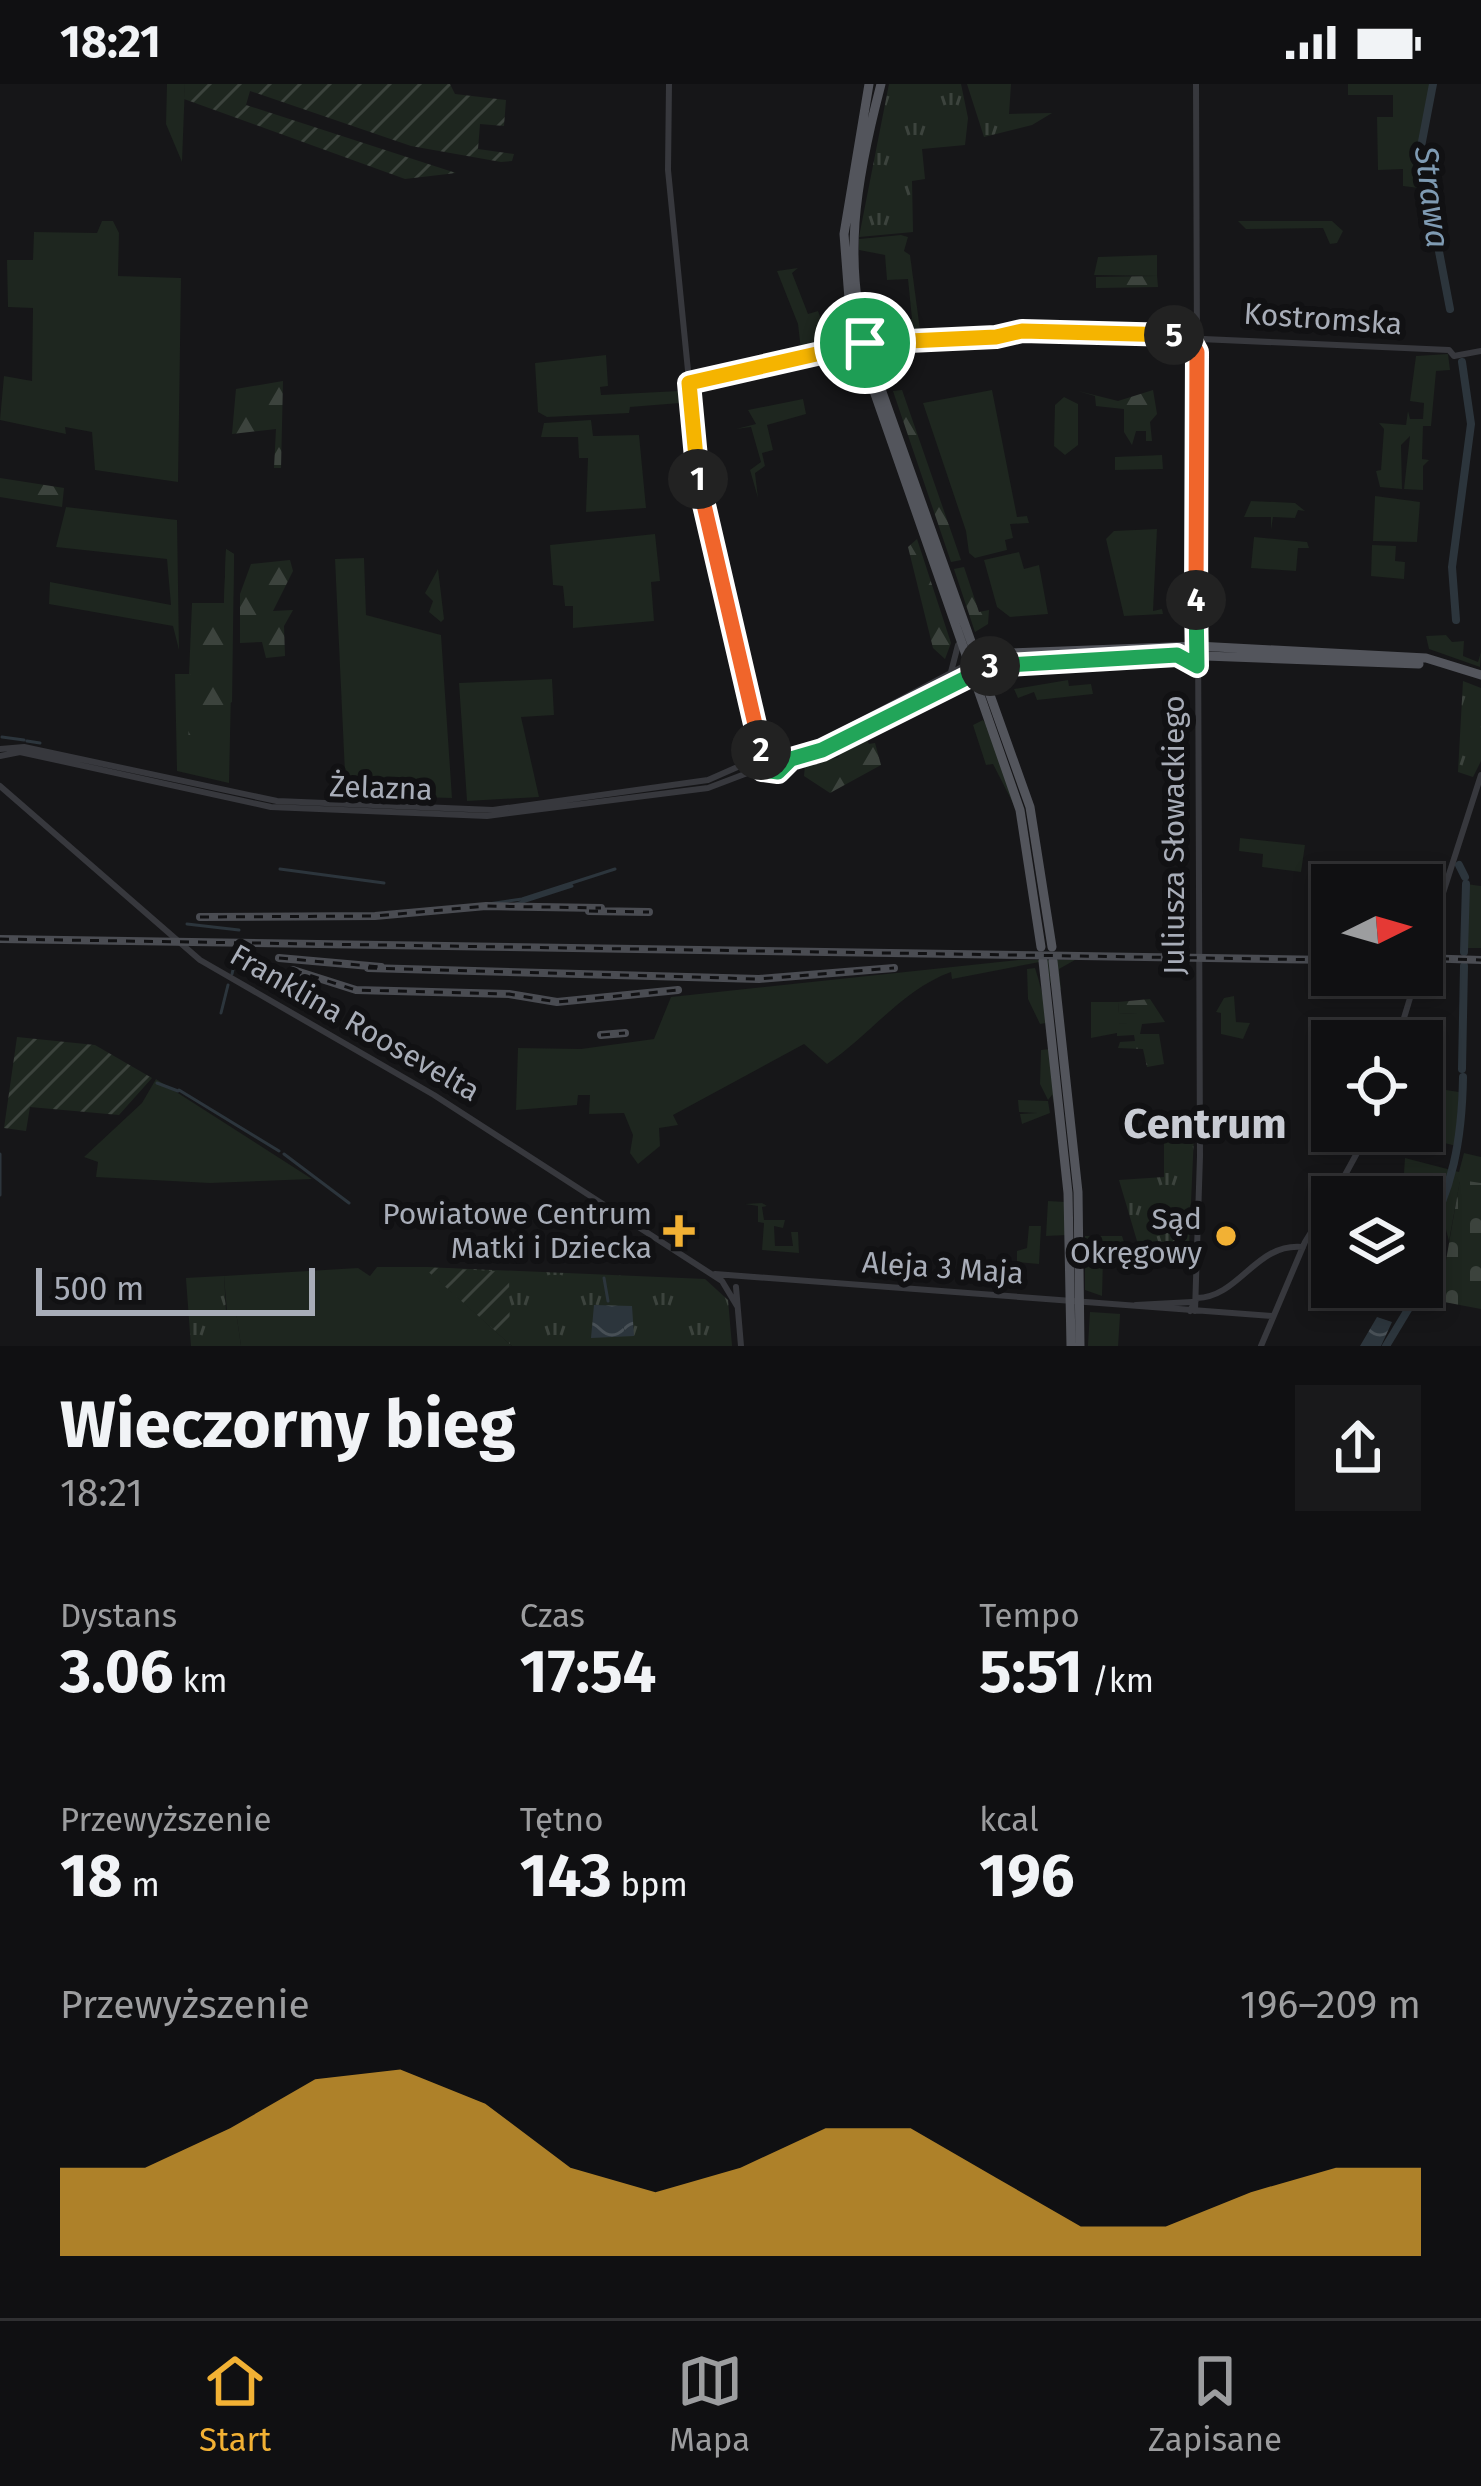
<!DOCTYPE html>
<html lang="pl">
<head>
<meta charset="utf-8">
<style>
  body { margin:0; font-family:"Fira Sans",sans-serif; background:#19191b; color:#f1f3f6; height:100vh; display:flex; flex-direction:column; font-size:45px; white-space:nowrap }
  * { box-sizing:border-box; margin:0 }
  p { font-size:39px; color:#9c9d9f }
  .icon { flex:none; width:66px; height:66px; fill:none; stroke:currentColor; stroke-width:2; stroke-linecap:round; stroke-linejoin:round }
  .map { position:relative; height:1262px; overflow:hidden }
  .side { display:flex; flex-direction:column; background:#101012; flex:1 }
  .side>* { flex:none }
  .needle { width:78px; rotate:85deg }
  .controls { position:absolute; left:1311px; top:780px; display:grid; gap:24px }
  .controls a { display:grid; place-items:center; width:132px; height:132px; border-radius:0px; background:#101012; box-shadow:0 6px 18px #0003,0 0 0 3px #303032; font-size:60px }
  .scale { position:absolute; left:36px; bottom:30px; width:279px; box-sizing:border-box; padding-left:12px; border:6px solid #a8adb8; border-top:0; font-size:33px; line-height:42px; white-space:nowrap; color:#a8adb8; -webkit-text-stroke:9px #111113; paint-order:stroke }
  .pin { position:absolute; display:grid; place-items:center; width:102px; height:102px; color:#fff; margin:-51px; border:6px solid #fff; border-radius:50%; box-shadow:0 3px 12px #0007 }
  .km { position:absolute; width:60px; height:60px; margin:-30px; border-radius:50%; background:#222; color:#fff; font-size:33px; line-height:60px; text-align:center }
  .round { display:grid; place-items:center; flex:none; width:126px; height:126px; border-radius:0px; background:#19191b }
  .headline { display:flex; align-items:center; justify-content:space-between; height:204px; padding:0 60px }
  h1 { font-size:66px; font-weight:700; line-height:90px }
  .stats { display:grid; grid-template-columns:repeat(3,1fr); gap:18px; height:204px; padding:12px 60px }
  .stats div { display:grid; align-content:center }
  .stats b { font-size:60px; font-weight:700 }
  .stats small { font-size:33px; font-weight:400 }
  .stats p { font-size:33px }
  .chart { height:336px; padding:24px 60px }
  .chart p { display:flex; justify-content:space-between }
  .chart svg { width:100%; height:216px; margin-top:12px; fill:#f2b134; opacity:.7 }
  .status { display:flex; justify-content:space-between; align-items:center; height:84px; padding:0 60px; background:#101012; direction:ltr }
  .status svg { height:33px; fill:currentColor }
  .tabs { display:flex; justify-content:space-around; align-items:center; height:168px; border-top:3px solid #303032; background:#101012; font-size:33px; color:#9c9d9f }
  .tabs a { display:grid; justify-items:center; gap:6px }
  .tabs .active { color:#f2b134 }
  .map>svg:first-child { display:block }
  .grass { fill:#1e261f }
  .forest { fill:url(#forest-firs) }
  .cemetery { fill:url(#cemetery-stones) }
  .park { fill:url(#park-tufts) }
  .garden { fill:url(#garden-furrows) }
  .water { fill:url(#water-waves) }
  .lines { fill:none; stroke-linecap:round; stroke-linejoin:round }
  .stream { stroke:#2c353c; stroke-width:3 }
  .river { stroke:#2c353c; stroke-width:8 }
  .minor { stroke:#37383d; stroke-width:6 }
  .major { stroke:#53555c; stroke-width:9 }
  .rail-casing { stroke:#4a4c52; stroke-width:8 }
  .rail { stroke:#111113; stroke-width:3; stroke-dasharray:9; stroke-linecap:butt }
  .split-1-casing { stroke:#fff; stroke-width:24 }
  .split-2-casing { stroke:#fff; stroke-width:24 }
  .split-3-casing { stroke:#fff; stroke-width:24 }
  .split-4-casing { stroke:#fff; stroke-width:24 }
  .split-5-casing { stroke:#fff; stroke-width:24 }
  .split-6-casing { stroke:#fff; stroke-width:24 }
  .split-1 { stroke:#f5b400; stroke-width:15 }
  .split-2 { stroke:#f0652b; stroke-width:15 }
  .split-3 { stroke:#22a559; stroke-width:15 }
  .split-4 { stroke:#22a559; stroke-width:15 }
  .split-5 { stroke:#f0652b; stroke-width:15 }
  .split-6 { stroke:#f5b400; stroke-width:15 }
  .poi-dot { fill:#f2b134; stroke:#111113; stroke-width:4.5 }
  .labels { text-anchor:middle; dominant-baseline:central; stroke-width:12; stroke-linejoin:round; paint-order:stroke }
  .street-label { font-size:30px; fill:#a8adb8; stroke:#111113 }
  .poi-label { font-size:30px; fill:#a8adb8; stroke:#111113; text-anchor:end }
  .water-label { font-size:33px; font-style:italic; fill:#7f9bb3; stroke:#111113 }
  .district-label { font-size:42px; font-weight:bold; fill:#c9ccd4; stroke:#111113 }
</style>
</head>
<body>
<div class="status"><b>18:21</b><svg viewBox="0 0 49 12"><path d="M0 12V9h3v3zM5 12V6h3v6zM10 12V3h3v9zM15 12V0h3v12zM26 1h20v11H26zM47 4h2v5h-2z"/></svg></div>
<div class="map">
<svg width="1481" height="1262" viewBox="0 0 1481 1262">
  <defs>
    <pattern id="forest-firs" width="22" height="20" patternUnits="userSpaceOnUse" patternTransform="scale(3)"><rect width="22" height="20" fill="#1e261f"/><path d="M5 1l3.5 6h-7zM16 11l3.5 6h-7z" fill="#3c433d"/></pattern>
    <pattern id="cemetery-stones" width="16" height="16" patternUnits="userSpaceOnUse" patternTransform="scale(3)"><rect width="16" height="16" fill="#1e261f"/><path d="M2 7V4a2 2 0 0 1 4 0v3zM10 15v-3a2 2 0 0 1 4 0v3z" fill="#3c433d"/></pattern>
    <pattern id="park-tufts" width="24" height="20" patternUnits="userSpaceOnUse" patternTransform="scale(3)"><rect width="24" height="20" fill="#1e261f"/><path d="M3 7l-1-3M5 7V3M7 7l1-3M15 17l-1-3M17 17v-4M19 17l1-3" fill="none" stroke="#3c433d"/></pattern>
    <pattern id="garden-furrows" width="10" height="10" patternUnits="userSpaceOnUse" patternTransform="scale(3)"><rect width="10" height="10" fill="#1e261f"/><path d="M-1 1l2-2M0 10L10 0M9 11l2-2" fill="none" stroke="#3c433d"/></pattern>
    <pattern id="water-waves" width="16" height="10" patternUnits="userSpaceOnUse" patternTransform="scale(3)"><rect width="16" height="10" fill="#2c353c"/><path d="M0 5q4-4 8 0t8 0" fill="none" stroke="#485056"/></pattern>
  </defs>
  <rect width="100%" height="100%" fill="#161618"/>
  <path class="grass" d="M 167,0 L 185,0 L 182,78 L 166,40 Z
    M 1348,0 L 1431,0 L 1419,68 L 1427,105 L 1403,102 L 1403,85 L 1378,86 L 1377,33 L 1393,33 L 1393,11 L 1348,11 Z
    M 102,137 L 113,137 L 119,149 L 118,192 L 181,194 L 178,398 L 95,386 L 92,348 L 65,343 L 66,350 L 0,336 L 4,292 L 32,297 L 33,224 L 8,223 L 7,176 L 33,176 L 34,148 L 97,149 Z
    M 1238,137 L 1332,137 L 1343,147 L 1337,159 L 1330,160 L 1323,144 L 1246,145 Z
    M 901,151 L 908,153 L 904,167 L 910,171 L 920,246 L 902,246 L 895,237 L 912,235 L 908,195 L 887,196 L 885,171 L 859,166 L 859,155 Z
    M 1157,171 L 1157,192 L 1094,191 L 1098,173 Z
    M 798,184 L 792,189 L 808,230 L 818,227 L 830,259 L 801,266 L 798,240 L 777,187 Z
    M 1448,270 L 1450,286 L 1436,287 L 1431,342 L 1423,342 L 1422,375 L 1429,376 L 1423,382 L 1423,406 L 1404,405 L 1410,352 L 1401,361 L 1402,405 L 1380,403 L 1376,387 L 1381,386 L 1384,345 L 1379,339 L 1406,341 L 1408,327 L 1410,335 L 1423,335 L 1424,319 L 1410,317 L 1416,272 Z
    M 606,271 L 608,302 L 600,303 L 601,311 L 679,307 L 680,319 L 630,323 L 629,329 L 547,333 L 538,328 L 535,279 Z
    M 992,306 L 1017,433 L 1027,432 L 1029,439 L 1010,440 L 1013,454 L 1005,456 L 1007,466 L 975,474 L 969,469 L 966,447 L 923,319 Z
    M 1064,313 L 1078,320 L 1078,361 L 1065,371 L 1054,362 L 1055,321 Z
    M 803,315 L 806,330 L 767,341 L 773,366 L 762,369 L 765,382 L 755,389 L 758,414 L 750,386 L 761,378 L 751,343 L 736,345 L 756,340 L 748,326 Z
    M 591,336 L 593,352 L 639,351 L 646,424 L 586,428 L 588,374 L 579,374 L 578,353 L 541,353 L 544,339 Z
    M 1162,371 L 1163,385 L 1115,386 L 1115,373 Z
    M 1375,412 L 1420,418 L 1417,458 L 1373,457 Z
    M 1251,417 L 1295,419 L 1305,427 L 1298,426 L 1295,434 L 1273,433 L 1271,446 L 1271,433 L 1244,433 Z
    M 66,423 L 177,436 L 179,566 L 173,542 L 49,520 L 50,498 L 171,521 L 167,475 L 56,463 Z
    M 1157,445 L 1153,527 L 1162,525 L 1163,530 L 1124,532 L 1106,455 L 1114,447 Z
    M 655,450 L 660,497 L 651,498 L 654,537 L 573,544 L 573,522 L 565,522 L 563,502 L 553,501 L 550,461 Z
    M 1254,453 L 1307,458 L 1309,464 L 1298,464 L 1296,487 L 1251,484 Z
    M 1372,461 L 1396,462 L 1395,477 L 1405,478 L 1404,495 L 1371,492 Z
    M 226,465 L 234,470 L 229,699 L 177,687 L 175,590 L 189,590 L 192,519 L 224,519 Z
    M 1019,468 L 1024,485 L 1039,481 L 1048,530 L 1010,533 L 997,523 L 984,476 Z
    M 364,474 L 366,531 L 441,551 L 452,714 L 346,711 L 335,475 Z
    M 438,485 L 444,535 L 441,538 L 429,528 L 433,517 L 425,509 Z
    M 1446,551 L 1452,558 L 1464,557 L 1463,572 L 1478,578 L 1481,568 L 1480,583 L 1429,565 L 1426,552 Z
    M 552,595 L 554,631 L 521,633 L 539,713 L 467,717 L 459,599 Z
    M 1068,596 L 1069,602 L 1091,600 L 1093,610 L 1037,616 L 1034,608 L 1018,614 L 1014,605 Z
    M 983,636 L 987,642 L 1016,725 L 993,680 L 986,681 L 973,641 Z
    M 1240,754 L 1305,761 L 1301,788 L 1262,783 L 1263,770 L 1239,767 Z
    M 1466,800 L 1481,802 L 1481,864 L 1465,864 Z
    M 1018,876 L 1075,876 L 1059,885 L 1061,905 L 1053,908 L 1045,877 L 952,895 L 951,888 C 903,905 869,952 827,980 L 804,960 L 673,1031 L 678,1041 L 659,1044 L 660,1062 L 638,1080 L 630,1069 L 633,1051 L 624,1029 L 589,1030 L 590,1011 L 578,1011 L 577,1021 L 516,1026 L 518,964 L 581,965 L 654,955 L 671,913 Z
    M 1035,884 C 1050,929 1052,979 1055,1024 L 1052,1011 L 1048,1016 L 1040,1000 L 1041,966 L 1049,965 L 1046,939 L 1040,940 L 1028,915 L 1027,885 Z
    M 1234,912 L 1236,938 L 1250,939 L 1243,955 L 1221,950 L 1221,929 L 1216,928 L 1224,914 Z
    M 1091,918 L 1118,918 L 1119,929 L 1139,930 L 1139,939 L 1118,940 L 1117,949 L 1091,954 Z
    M 156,995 L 312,1095 L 210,1099 L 96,1093 L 98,1078 L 84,1073 L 142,1019 Z
    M 1446,1006 L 1459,1008 L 1456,1062 L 1422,1053 L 1424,1041 L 1437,1034 L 1430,1022 L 1445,1014 Z
    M 1018,1016 L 1048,1017 L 1050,1029 L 1022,1040 L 1020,1030 L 1037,1029 L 1019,1028 Z
    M 1464,1069 L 1481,1073 L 1481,1099 L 1460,1097 L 1449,1157 L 1444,1138 L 1434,1135 L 1422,1154 L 1422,1113 L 1389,1113 L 1404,1089 L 1405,1074 L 1459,1088 Z
    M 1048,1117 L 1066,1118 L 1067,1151 L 1046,1152 Z
    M 762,1119 L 767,1122 L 762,1123 L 764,1136 L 785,1136 L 783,1144 L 774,1142 L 775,1162 L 793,1162 L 791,1148 L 798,1148 L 799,1169 L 762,1166 L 764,1139 L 758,1138 L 758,1122 L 745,1120 Z
    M 1029,1142 L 1041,1142 L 1039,1180 L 1017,1178 L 1017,1167 L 1027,1164 Z
    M 1085,1152 L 1122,1152 L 1130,1176 L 1103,1176 L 1102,1212 L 1085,1206 Z
    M 377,1183 L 424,1183 L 512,1262 L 241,1262 L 236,1228 L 227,1228 L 224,1192 L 358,1184 L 370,1192 Z"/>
  <path class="forest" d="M 1157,192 L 1158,203 L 1096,204 L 1096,193 Z
    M 283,297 L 281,384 L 274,384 L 276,345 L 232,350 L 236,305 Z
    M 902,306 L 961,476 L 951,478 L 893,307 Z
    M 1153,306 L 1157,330 L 1150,338 L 1152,357 L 1146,357 L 1146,347 L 1136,347 L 1132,361 L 1124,348 L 1124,325 L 1096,322 L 1095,312 L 1078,307 L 1118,317 Z
    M 0,394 L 64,404 L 62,423 L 0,413 Z
    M 917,455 L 951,559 L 945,575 L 933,564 L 908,463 Z
    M 226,465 L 234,470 L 232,618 C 211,627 209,652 188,661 L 193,519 L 224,519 Z
    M 290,476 L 293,487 L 273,527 L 293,526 L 284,542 L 285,572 L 266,574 L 262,558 L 240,559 L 240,510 L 251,480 Z
    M 964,483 L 979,528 L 989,526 L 988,540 L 975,548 L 954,485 Z
    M 865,653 L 869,660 L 875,659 L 881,681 L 830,709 L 804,692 L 805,682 L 839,673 L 837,668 Z
    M 1150,915 L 1165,938 L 1142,940 L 1140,950 L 1159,950 L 1164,980 L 1147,983 L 1143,965 L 1118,964 L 1120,958 L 1135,957 L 1134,951 L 1117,952 L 1117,940 L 1139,938 L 1138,930 L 1119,929 L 1118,918 Z"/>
  <path class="cemetery" d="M 1460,1096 L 1481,1099 L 1481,1225 L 1439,1217 Z"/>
  <path class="park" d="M 889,0 L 961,0 L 968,34 L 965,61 L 922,65 L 925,95 L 912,97 L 913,148 L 859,153 Z
    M 967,0 L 1011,0 L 1009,30 L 1052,29 L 1032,41 L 984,53 Z
    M 1463,597 L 1481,604 L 1481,677 L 1473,693 L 1458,688 Z
    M 1185,1050 L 1194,1050 L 1189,1162 L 1166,1162 L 1145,1184 L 1119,1096 L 1164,1093 L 1164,1058 L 1184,1058 Z
    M 424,1183 L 705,1195 L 728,1216 L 732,1262 L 512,1262 Z
    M 224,1192 L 226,1228 L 236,1228 L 241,1262 L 191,1262 L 186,1194 Z
    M 1090,1228 L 1120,1230 L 1118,1262 L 1088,1262 Z"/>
  <path class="garden" d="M 185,0 L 450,0 L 455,10 L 506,16 L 504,42 L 480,40 L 478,65 L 514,70 L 512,77 L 501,78 L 411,62 L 250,7 L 246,21 L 456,89 L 405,95 L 184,15 Z
    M 17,953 L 95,961 L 152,994 L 119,1031 L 30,1023 L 26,1047 L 4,1044 Z
    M 424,1183 L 509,1188 L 510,1260 L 424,1184 Z"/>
  <path class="water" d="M 594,1221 L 632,1222 L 634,1252 L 591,1254 Z
    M 1377,1233 L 1392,1238 L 1381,1262 L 1360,1262 Z"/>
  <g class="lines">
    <path class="stream" d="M 1423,137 L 1434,136
      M 2,653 L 24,656
      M 27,657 L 40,659
      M 280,785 L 384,799
      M 482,821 L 522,815 L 615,785
      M 513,821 L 572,802
      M 187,840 L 239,846
      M 239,868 L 240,867
      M 232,890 L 236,873
      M 221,929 L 228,901
      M 157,999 L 178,1007
      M 179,1006 L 279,1067
      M 0,1070 L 0,1111
      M 284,1070 L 349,1119
      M 604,1194 L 608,1217"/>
    <path class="river" d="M 1433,0 L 1420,68 L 1450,225
      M 1456,536 L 1452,483 L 1471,340 L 1462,278
      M 1459,781 L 1465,793
      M 1464,868 L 1466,800
      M 1462,985 L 1464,882
      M 1422,1160 C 1453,1106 1462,1055 1463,993
      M 1386,1262 L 1412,1219 L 1415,1203"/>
    <path class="minor" d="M 669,0 L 668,86 L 701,417 L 739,572 L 769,661
      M 996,253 L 1022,247 L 1449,266 L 1454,272 L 1481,267
      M 689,299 L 856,260 L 998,253
      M 951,588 L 958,561
      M 749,620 L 762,665
      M 0,665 L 24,663 L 277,717 L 493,726 L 708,696 L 758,674
      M 0,672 L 20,668 L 271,723 L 487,732 L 708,704 L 758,685 L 776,689 L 791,675 L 822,666 L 971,589
      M 762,685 L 758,672 L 767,662 L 789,667 L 815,661 L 968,580
      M 0,702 L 200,876 L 434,1011 L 722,1197 L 737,1222
      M 1423,871 L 1481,691
      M 1397,957 L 1417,891
      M 1333,1113 L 1369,1047
      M 715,1190 L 1272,1232
      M 736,1203 L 741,1262
      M 1136,1221 L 1192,1218
      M 1190,1227 L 1197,1214 C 1240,1213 1256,1158 1303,1163
      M 1195,1227 L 1200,1072 L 1196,0
      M 1261,1262 L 1305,1158 L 1332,1114"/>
    <path class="major" d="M 869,0 L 844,150 L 851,241 L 1020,726 L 1041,863
      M 881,0 C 856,95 840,182 871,277 L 1030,723 L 1052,863
      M 975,577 L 1008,569 L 1197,562 L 1426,574 L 1481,591
      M 976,587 L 1013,577 L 1179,571 L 1419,580
      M 1043,877 L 1068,1109 L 1071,1262
      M 1053,877 L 1078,1108 L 1080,1262"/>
    <g class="rail-casing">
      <path id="rail" d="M 589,827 L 649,828
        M 200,833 L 375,832 L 486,822 L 601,824
        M 0,855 L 1332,876
        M 279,874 L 381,883
        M 1422,874 L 1481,876
        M 368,884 L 759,895 L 894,884
        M 293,886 L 356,906 L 509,910 L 557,918 L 678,906
        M 601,951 L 625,949"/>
    </g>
    <use href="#rail" class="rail"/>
  </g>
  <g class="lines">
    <g class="split-1-casing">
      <path id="split-1" d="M 698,395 L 689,299 L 865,259"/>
    </g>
    <g class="split-2-casing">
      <path id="split-2" d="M 698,395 L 761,666"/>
    </g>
    <g class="split-3-casing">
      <path id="split-3" d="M 761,666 L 762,686 L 778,688 L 791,675 L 822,666 L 990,582"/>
    </g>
    <g class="split-4-casing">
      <path id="split-4" d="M 990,582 L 1177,571 L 1197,582 L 1196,516"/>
    </g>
    <g class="split-5-casing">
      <path id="split-5" d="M 1174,251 L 1191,257 L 1197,268 L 1196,516"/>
    </g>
    <g class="split-6-casing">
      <path id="split-6" d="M 865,259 L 996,253 L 1022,247 L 1174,251"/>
    </g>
    <use href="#split-1" class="split-1"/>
    <use href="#split-2" class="split-2"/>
    <use href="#split-3" class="split-3"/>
    <use href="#split-4" class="split-4"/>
    <use href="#split-5" class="split-5"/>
    <use href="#split-6" class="split-6"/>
  </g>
  <g class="poi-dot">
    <path d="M673 1129h12v12h12v12h-12v12h-12v-12h-12v-12h12z"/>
    <circle cx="1226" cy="1152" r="12"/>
  </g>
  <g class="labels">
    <g class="street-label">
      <text transform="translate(1323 235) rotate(4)">Kostromska</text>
      <text transform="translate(381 704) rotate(2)">Żelazna</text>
      <text transform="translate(1174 751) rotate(-90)">Juliusza Słowackiego</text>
      <text transform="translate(355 939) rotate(30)">Franklina Roosevelta</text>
      <text transform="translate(943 1184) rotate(4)">Aleja 3 Maja</text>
    </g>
    <g class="poi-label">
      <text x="652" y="1130">Powiatowe Centrum<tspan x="652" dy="34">Matki i Dziecka</tspan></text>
      <text x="1202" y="1135">Sąd<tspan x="1202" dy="34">Okręgowy</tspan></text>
    </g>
    <g class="water-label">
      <text transform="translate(1432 113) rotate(83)">Strawa</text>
    </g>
    <g class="district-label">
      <text x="1205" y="1040">Centrum</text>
    </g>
  </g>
</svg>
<div class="controls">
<a><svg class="needle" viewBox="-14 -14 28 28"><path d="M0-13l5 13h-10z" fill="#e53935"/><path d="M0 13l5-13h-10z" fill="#9c9d9f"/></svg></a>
<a><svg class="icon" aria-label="locate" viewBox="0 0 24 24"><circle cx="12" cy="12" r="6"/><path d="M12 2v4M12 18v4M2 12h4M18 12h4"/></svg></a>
<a><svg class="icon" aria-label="layers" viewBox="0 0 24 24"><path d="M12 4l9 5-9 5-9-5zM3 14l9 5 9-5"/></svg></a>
</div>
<div class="scale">500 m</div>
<div class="pin" style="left:865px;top:259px;background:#1e9e55"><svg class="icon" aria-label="arrive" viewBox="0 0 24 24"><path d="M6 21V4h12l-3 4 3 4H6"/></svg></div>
<b class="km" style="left:698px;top:395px">1</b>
<b class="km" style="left:761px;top:666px">2</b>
<b class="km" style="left:990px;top:582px">3</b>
<b class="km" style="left:1196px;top:516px">4</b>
<b class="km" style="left:1174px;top:251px">5</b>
</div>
<section class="side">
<div class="headline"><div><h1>Wieczorny bieg</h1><p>18:21</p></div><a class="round"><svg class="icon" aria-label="share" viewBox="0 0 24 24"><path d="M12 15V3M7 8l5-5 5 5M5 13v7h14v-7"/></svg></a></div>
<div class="stats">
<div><p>Dystans</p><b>3.06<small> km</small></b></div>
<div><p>Czas</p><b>17:54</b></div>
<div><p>Tempo</p><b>5:51<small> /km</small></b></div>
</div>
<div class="stats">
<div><p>Przewyższenie</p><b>18<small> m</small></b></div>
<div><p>Tętno</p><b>143<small> bpm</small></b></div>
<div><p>kcal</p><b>196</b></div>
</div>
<div class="chart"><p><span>Przewyższenie</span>196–209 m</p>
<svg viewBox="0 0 160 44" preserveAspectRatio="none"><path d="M0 44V26L10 26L20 18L30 8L40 6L50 13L60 26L70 31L80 26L90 18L100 18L110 28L120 38L130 38L140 31L150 26L160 26V44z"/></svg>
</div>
</section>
<nav class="tabs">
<a class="active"><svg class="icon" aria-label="home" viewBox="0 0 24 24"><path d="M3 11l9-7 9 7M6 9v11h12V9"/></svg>Start</a>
<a><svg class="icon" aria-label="map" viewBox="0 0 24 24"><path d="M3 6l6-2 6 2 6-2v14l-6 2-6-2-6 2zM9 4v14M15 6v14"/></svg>Mapa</a>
<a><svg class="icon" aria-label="saved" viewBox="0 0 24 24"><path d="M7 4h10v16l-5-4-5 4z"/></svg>Zapisane</a>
</nav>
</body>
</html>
